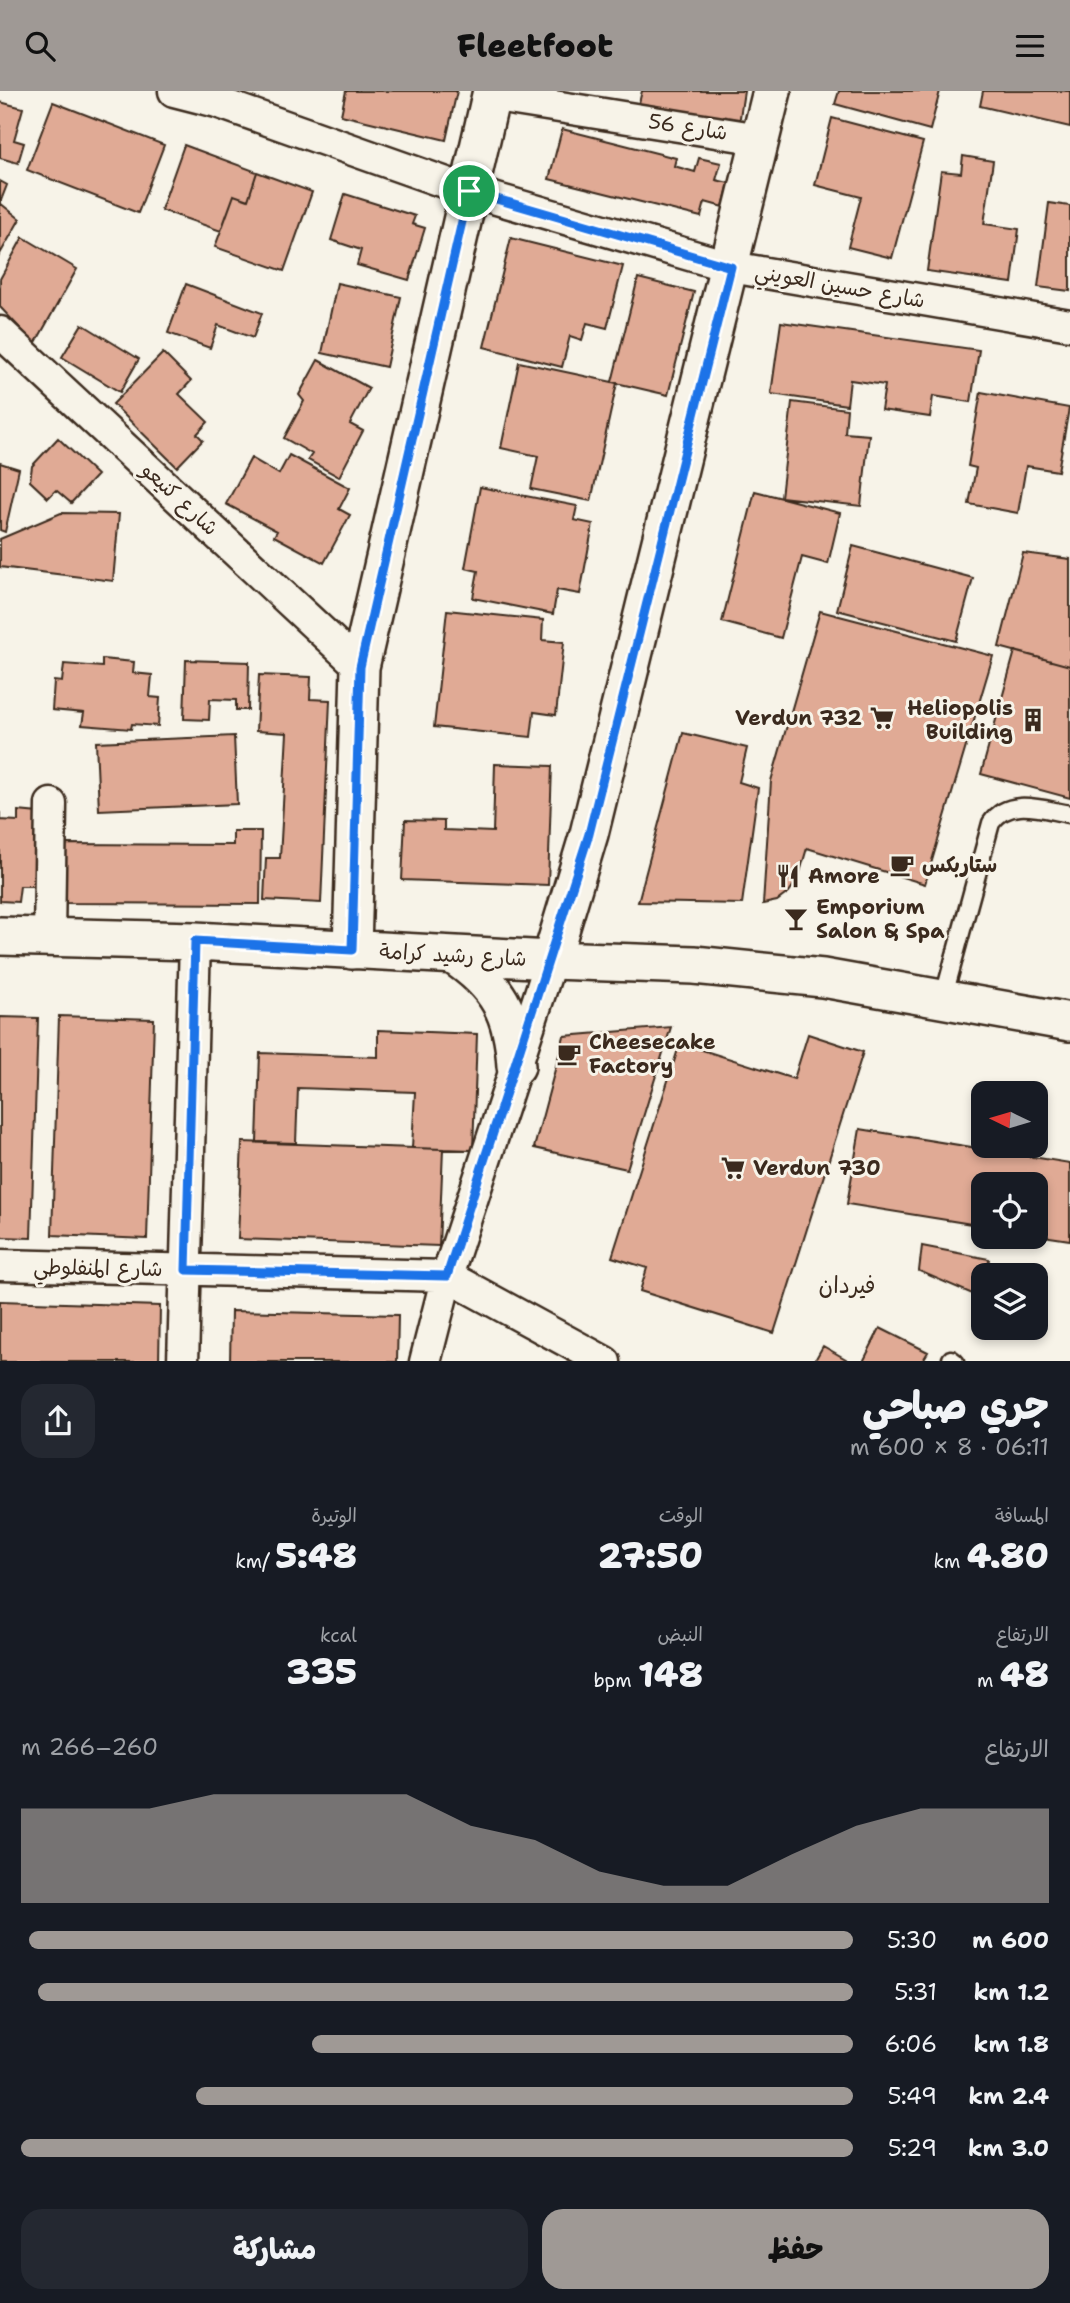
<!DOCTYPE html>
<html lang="ar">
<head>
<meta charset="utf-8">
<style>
  body { margin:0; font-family:"Shantell Sans","Playpen Sans Arabic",sans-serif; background:#242831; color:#f1f3f6; direction:rtl; height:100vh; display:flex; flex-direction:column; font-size:26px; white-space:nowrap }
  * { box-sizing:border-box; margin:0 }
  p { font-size:23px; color:#9ea1a6 }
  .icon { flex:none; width:38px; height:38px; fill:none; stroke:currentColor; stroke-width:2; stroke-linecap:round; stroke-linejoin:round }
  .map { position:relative; height:1270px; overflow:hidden; direction:ltr }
  .drawer { display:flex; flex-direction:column; background:#171b24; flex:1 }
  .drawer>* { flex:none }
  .needle { width:46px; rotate:275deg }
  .tools { position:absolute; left:971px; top:990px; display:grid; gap:14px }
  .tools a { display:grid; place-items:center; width:77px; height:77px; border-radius:14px; background:#171b24; box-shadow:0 4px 10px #0003; font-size:35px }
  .pin { position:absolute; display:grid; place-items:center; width:60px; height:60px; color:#fff; margin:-30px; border:4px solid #fff; border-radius:50%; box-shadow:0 2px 7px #0007 }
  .round { display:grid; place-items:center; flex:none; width:74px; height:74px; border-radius:21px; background:#242831 }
  .summary { display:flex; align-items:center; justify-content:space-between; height:119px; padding:0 21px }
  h1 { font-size:38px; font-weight:800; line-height:52px }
  .metrics { display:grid; grid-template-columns:repeat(3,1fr); gap:10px; height:119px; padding:7px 21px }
  .metrics div { display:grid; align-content:center }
  .metrics b { font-size:35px; font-weight:800 }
  .metrics small { font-size:19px; font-weight:400 }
  .metrics p { font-size:19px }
  .chart { height:196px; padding:14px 21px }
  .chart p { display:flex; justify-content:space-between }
  .chart svg { width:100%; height:126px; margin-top:7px; fill:#9f9995; opacity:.7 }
  .primary-button { display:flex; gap:14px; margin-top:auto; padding:14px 21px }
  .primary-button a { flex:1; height:80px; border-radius:21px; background:#9f9995; color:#111; font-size:28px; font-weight:800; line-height:80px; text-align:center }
  .primary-button a+a { background:#242831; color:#f1f3f6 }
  ul { padding:0 21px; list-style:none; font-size:23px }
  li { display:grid; grid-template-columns:112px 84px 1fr; align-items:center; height:52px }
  li i { height:18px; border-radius:9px; background:#9f9995 }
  header { display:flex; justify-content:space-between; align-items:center; height:91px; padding:0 21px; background:#9f9995; color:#111; font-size:32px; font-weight:800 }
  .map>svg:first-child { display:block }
  .building { fill:#e0aa95; stroke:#3b2a1e; stroke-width:2 }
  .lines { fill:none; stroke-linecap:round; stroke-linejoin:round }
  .service-casing { stroke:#3b2a1e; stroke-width:21 }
  .minor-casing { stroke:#3b2a1e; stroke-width:35 }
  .tertiary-casing { stroke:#3b2a1e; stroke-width:42 }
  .service { stroke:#f7f3e8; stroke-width:16 }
  .minor { stroke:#f7f3e8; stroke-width:30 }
  .tertiary { stroke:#f7f3e8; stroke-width:37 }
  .route-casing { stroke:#fff; stroke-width:14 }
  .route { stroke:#1a73e8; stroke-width:9 }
  .labels { text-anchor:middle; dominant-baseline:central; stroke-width:6; stroke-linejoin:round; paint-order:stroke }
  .street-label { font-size:21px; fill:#3b2a1e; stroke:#f7f3e8 }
  .poi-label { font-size:21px; font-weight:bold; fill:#3b2a1e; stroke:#f7f3e8; text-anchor:start }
  .neighbourhood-label { font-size:23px; fill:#3b2a1e; stroke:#f7f3e8 }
</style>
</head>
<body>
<header><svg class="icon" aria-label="menu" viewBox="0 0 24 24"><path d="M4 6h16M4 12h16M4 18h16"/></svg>Fleetfoot<svg class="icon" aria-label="search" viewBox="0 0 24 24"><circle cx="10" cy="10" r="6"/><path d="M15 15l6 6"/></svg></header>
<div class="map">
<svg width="1070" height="1271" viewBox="0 0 1070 1271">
  <rect width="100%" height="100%" fill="#f7f3e8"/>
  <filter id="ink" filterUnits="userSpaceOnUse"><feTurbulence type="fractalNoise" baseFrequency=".0143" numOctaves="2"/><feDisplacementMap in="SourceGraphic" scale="14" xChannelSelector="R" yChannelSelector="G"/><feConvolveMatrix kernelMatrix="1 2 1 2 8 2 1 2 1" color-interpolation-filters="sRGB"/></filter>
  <g filter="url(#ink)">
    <path class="building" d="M 346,0 L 457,0 L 446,49 L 341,24 Z
      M 642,0 L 744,0 L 739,33 L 636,24 Z
      M 839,0 L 940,0 L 930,39 L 835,13 Z
      M 983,0 L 1070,0 L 1070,36 L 980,15 Z
      M 0,11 L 23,17 L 14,49 L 24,52 L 18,72 L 0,67 Z
      M 53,11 L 164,54 L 138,122 L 27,79 Z
      M 832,27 L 923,51 L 892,167 L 848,156 L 861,106 L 815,94 Z
      M 562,38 L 676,67 L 674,75 L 695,81 L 699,67 L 721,72 L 716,89 L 729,92 L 723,116 L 705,111 L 701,126 L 549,88 Z
      M 184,54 L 257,81 L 248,109 L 234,104 L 221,140 L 161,119 Z
      M 963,65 L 993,70 L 984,133 L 1019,138 L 1012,192 L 927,180 L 941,80 L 961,82 Z
      M 257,81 L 312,101 L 284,180 L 215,156 L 234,104 L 248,109 Z
      M 0,90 L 7,94 L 0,112 L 20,128 L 0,163 Z
      M 345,103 L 415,125 L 412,133 L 425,137 L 409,189 L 357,174 L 361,159 L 331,149 Z
      M 1049,112 L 1070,115 L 1070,200 L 1038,196 Z
      M 23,146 L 77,178 L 35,253 L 0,216 L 0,188 Z
      M 511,147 L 623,175 L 607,237 L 587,232 L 582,249 L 570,245 L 562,276 L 484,256 Z
      M 638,187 L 694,201 L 668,304 L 612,291 Z
      M 337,192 L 401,206 L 386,276 L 322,262 Z
      M 186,193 L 262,222 L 253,247 L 218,234 L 210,257 L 168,242 Z
      M 781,231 L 979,259 L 971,311 L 933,305 L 930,326 L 881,319 L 885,294 L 850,289 L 847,314 L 771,303 Z
      M 82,233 L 139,268 L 120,301 L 62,266 Z
      M 163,262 L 191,290 L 179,303 L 208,331 L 197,343 L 203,349 L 177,376 L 113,313 Z
      M 318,269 L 369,297 L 350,333 L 363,340 L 339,386 L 308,369 L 312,363 L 284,347 L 304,310 L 299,304 Z
      M 519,271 L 617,292 L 591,410 L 531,398 L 538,365 L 501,357 Z
      M 981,301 L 1069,317 L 1058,380 L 1026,375 L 1018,422 L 969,413 L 976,377 L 968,375 Z
      M 792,311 L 847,318 L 845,342 L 869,344 L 861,415 L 781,406 Z
      M 58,347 L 97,384 L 71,412 L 56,399 L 48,407 L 30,390 L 32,375 Z
      M 289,364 L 350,397 L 339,418 L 350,424 L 324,472 L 274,445 L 277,440 L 226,413 L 251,367 L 279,383 Z
      M 0,372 L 19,378 L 5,441 L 0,439 Z
      M 480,396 L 577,415 L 574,429 L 593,433 L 580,503 L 557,499 L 553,523 L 473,507 L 478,480 L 465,477 Z
      M 755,400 L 840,422 L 828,473 L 802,466 L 781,547 L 722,531 Z
      M 61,422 L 119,423 L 113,490 L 0,476 L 0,448 Z
      M 853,455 L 973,487 L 956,550 L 837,519 Z
      M 1023,462 L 1070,468 L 1070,575 L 999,556 Z
      M 447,519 L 543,529 L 542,549 L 564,551 L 556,624 L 534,621 L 531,646 L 434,636 Z
      M 820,520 L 993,565 L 925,793 L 807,757 L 798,788 L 789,801 L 777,810 L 763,813 L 771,690 Z
      M 1015,560 L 1070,575 L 1070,707 L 981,683 Z
      M 102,568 L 134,571 L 133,582 L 152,584 L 150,606 L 160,607 L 158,635 L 132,633 L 131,638 L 82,634 L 84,622 L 52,619 L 54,590 L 62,591 L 64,573 L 102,576 Z
      M 186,569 L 249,571 L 248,619 L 236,619 L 236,609 L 210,608 L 209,629 L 184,628 Z
      M 259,584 L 311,586 L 310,608 L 330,609 L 321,812 L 264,809 L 266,767 L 280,767 L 287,642 L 256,640 Z
      M 683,642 L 747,657 L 739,691 L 758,697 L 742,813 L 638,811 Z
      M 234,645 L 237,713 L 99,719 L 96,651 Z
      M 495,673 L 552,675 L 548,794 L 402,789 L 405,729 L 444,730 L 444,739 L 493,741 Z
      M 18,720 L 38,722 L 34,795 L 20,795 L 18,811 L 0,810 L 0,721 L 0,729 L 18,730 Z
      M 233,740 L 261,740 L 260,813 L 65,812 L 66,753 L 233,754 Z
      M 59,925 L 154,928 L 147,1148 L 52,1144 Z
      M 0,926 L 38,927 L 31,1147 L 0,1146 Z
      M 671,936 L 627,1078 L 534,1057 L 564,945 Z
      M 378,939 L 477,943 L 473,1059 L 412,1057 L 415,1001 L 298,997 L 296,1052 L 257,1051 L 260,962 L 378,966 Z
      M 808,943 L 863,961 L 774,1242 L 640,1200 L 647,1177 L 612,1166 L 680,952 L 794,988 Z
      M 860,1038 L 1070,1072 L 1070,1149 L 1036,1144 L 1036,1094 L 984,1094 L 984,1135 L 847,1113 Z
      M 242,1051 L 443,1058 L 439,1155 L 238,1148 Z
      M 922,1155 L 989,1168 L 987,1185 L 984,1185 L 984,1208 L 919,1180 Z
      M 0,1210 L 160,1215 L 159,1271 L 0,1271 Z
      M 231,1220 L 398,1224 L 397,1271 L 230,1271 Z
      M 880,1237 L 928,1261 L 922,1271 L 863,1271 Z
      M 823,1255 L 851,1271 L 814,1271 Z"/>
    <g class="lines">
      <g class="service-casing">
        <path id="service" d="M 943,908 L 991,732 C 1009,705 1044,719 1070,723
          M 951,1268 L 955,1271"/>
      </g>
      <g class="minor-casing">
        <path id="minor" d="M 174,0 L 217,11 L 469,100 L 731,176 L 1070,234
          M 491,5 L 760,48
          M 0,241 L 360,576
          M 49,847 L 51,713
          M 0,1174 L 447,1185 L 605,1271
          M 183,1271 L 195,850
          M 425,1271 L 447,1185 L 551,869"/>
      </g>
      <g class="tertiary-casing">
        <path id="tertiary" d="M 0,845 L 195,850 L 551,869 L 694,874 L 823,887 L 1070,931
          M 352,859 L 360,576 L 492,0
          M 453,864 C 498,894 513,922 516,975
          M 551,869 L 589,743 L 772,0"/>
      </g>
      <use href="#service" class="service"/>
      <use href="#minor" class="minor"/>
      <use href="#tertiary" class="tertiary"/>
    </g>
  </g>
  <g class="lines" filter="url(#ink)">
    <g class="route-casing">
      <path id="route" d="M 469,100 L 731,176 L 589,743 L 447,1185 L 186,1179 L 195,850 L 352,859 L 360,576 Z"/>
    </g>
    <use href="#route" class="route"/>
  </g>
  <defs>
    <g id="supermarket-bare" transform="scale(1.89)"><path d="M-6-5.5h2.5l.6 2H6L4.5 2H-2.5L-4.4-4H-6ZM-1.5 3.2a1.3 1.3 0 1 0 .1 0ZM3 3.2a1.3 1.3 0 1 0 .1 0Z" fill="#3b2a1e" stroke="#f7f3e8" stroke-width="2.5" paint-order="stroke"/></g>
    <g id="building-bare" transform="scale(1.89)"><path d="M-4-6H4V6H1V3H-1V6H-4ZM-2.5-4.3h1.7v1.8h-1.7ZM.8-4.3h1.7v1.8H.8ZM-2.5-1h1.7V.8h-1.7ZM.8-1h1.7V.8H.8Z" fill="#3b2a1e" stroke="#f7f3e8" stroke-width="2.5" paint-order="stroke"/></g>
    <g id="cafe-bare" transform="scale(1.89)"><path d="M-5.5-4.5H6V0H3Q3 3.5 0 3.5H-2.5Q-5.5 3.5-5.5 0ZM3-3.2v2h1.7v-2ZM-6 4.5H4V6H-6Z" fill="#3b2a1e" stroke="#f7f3e8" stroke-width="2.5" paint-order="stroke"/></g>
    <g id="restaurant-bare" transform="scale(1.89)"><path d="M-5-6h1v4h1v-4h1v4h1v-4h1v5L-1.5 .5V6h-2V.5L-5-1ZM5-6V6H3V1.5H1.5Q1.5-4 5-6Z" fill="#3b2a1e" stroke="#f7f3e8" stroke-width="2.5" paint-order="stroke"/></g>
    <g id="bar-bare" transform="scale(1.89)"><path d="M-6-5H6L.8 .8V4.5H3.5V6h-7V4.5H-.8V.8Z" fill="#3b2a1e" stroke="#f7f3e8" stroke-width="2.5" paint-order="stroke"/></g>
  </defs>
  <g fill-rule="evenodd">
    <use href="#supermarket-bare" x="882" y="627"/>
    <use href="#building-bare" x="1033" y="629"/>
    <use href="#cafe-bare" x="902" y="774"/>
    <use href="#restaurant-bare" x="788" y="785"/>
    <use href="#bar-bare" x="796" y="828"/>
    <use href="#cafe-bare" x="569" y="963"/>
    <use href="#supermarket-bare" x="733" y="1077"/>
  </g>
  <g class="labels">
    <g class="street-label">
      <text transform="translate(688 36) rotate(9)">شارع 56</text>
      <text transform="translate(840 195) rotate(10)">شارع حسين العويني</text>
      <text transform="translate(180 408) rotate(43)">شارع كنيعو</text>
      <text transform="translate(453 864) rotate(3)">شارع رشيد كرامة</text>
      <text transform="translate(98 1177) rotate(1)">شارع المنفلوطي</text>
    </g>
    <g class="poi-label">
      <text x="1013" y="617" text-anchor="end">Heliopolis<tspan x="1013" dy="24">Building</tspan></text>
      <text x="862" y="627" text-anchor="end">Verdun 732</text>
      <text x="922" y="774">ستاربكس</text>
      <text x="808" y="785">Amore</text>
      <text x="816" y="816">Emporium<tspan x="816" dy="24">Salon &amp; Spa</tspan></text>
      <text x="589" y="951">Cheesecake<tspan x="589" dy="24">Factory</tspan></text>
      <text x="753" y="1077">Verdun 730</text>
    </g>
    <g class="neighbourhood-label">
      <text x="847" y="1194">فيردان</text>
    </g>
  </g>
</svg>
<div class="tools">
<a><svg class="needle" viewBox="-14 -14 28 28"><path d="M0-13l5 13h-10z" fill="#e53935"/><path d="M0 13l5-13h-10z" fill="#9ea1a6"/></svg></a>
<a><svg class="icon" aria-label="locate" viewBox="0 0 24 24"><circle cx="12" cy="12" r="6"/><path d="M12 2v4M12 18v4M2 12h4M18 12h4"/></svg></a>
<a><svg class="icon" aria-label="layers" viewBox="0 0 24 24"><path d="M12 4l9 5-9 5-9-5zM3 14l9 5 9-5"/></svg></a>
</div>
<div class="pin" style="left:469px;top:100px;background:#1e9e55"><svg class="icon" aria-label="arrive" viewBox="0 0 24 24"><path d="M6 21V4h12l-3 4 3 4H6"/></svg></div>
</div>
<section class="drawer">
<div class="summary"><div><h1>جري صباحي</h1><p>06:11 · 8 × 600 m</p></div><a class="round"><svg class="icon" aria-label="share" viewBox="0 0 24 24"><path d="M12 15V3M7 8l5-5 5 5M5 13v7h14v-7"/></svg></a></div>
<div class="metrics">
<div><p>المسافة</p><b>4.80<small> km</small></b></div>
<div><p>الوقت</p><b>27:50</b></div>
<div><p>الوتيرة</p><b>5:48<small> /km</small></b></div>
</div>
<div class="metrics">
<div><p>الارتفاع</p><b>48<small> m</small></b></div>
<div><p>النبض</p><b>148<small> bpm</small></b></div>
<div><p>kcal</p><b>335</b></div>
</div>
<div class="chart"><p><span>الارتفاع</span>260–266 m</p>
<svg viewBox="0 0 160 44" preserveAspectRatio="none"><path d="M0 44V11L10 11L20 11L30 6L40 6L50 6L60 6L70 17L80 22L90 33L100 38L110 38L120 27L130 17L140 11L150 11L160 11V44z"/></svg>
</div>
<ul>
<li><b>600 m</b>5:30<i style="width:99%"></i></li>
<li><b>1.2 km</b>5:31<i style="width:98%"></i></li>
<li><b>1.8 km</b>6:06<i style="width:65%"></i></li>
<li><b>2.4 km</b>5:49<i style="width:79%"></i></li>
<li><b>3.0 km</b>5:29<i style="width:100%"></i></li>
</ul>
<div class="primary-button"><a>حفظ</a><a>مشاركة</a></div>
</section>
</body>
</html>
